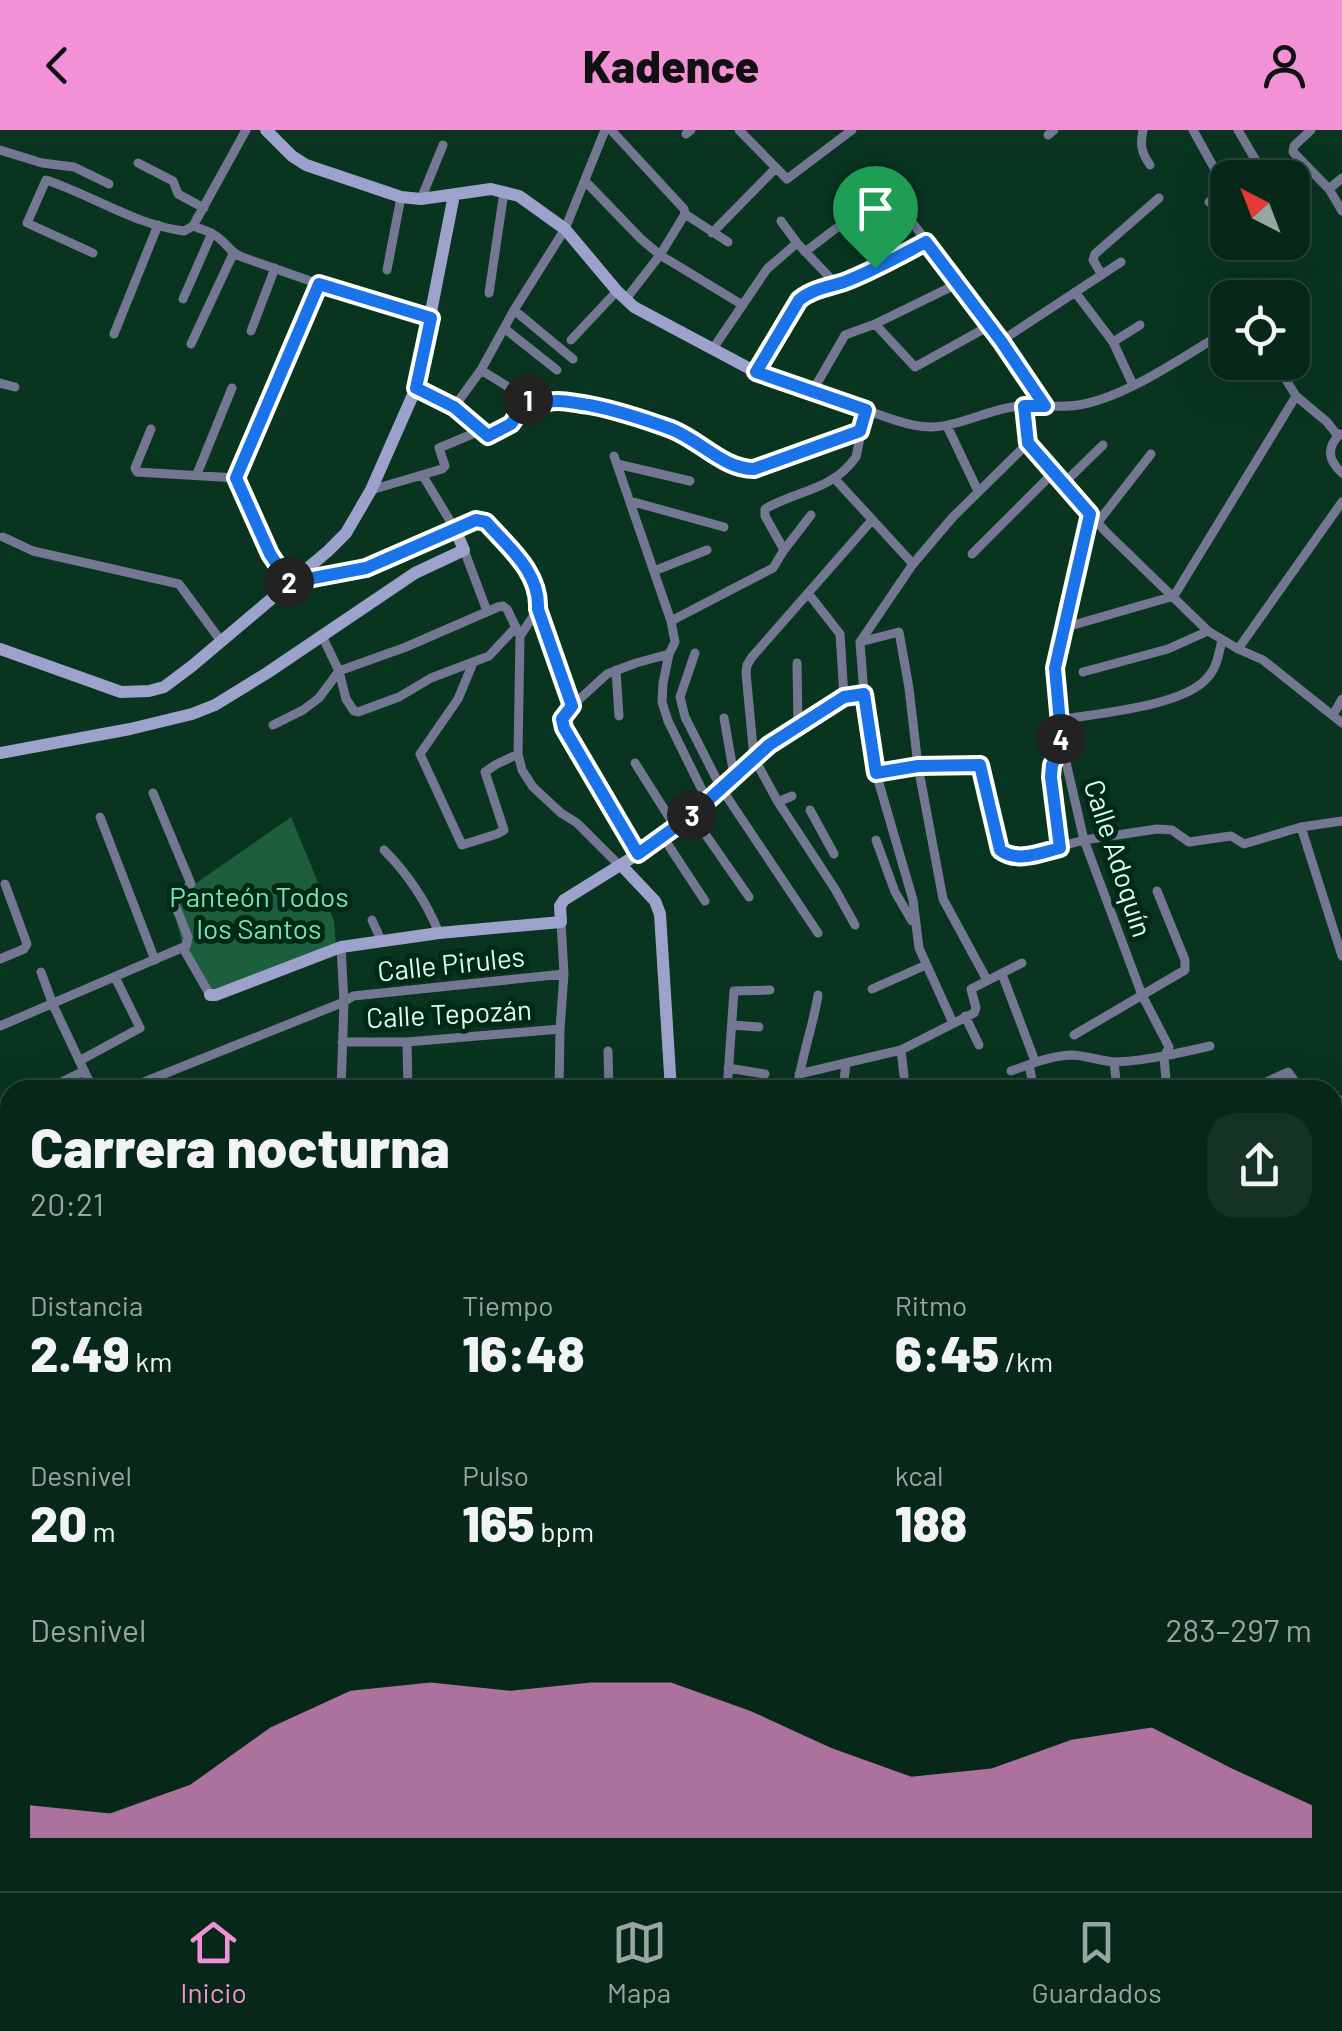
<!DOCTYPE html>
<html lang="es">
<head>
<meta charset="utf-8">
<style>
  body { margin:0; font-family:Barlow,sans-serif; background:#153325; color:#f1f3f6; height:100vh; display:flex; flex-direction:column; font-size:38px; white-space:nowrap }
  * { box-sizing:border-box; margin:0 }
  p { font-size:32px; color:#98a5a2 }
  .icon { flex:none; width:55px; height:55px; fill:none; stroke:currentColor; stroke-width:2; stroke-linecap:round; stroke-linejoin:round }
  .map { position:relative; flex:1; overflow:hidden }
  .side { position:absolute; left:0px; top:950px; width:1342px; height:812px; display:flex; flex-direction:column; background:#072718; border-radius:30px 30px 0 0; box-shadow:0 10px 40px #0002,0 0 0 2px #284437 }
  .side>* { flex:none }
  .needle { width:65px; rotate:318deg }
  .controls { position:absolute; left:1210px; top:30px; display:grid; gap:20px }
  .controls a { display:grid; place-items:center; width:100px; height:100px; border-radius:20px; background:#072718; box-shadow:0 10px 40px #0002,0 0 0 2px #284437; font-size:50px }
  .pin { position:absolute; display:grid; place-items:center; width:85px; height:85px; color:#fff; margin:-102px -42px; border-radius:50% 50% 50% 0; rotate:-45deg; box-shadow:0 0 10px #0007 }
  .pin .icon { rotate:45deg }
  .km { position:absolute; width:50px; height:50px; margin:-25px; border-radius:50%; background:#222; color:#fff; font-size:28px; line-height:50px; text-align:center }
  .round { display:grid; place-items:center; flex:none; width:105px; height:105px; border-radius:30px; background:#153325 }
  .overview { display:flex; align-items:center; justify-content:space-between; height:170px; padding:0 30px }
  h1 { font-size:55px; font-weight:800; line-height:75px }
  .stats { display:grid; grid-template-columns:repeat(3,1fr); gap:15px; height:170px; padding:10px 30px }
  .stats div { display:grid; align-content:center }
  .stats b { font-size:50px; font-weight:800 }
  .stats small { font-size:28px; font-weight:400 }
  .stats p { font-size:28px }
  .chart { height:280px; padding:20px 30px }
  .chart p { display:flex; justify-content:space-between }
  .chart svg { width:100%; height:180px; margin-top:10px; fill:#f391d6; opacity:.7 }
  header { display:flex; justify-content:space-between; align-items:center; height:130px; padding:0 30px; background:#f391d6; color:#111; font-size:45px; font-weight:800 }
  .dock { display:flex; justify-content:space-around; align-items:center; height:140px; border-top:2px solid #284437; background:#072718; font-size:28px; color:#98a5a2 }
  .dock a { display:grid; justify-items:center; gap:5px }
  .dock .current { color:#f391d6 }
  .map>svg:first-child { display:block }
  .green { fill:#1d5e3f }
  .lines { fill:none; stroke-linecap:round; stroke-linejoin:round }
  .street { stroke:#747792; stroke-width:9 }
  .secondary { stroke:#9da2cd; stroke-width:12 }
  .route-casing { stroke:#fff; stroke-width:20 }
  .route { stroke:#1a73e8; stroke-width:12 }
  .labels { text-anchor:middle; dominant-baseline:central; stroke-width:10; stroke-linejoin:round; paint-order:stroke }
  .street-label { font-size:28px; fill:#d8fee7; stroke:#002a17 }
  .park-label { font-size:28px; fill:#7de2ad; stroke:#002a17 }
</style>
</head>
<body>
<header><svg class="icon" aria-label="back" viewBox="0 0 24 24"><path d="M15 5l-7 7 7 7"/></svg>Kadence<svg class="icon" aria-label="person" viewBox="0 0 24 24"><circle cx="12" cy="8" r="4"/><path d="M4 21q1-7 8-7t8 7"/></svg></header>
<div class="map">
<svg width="1342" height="1761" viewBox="0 0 1342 1761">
  <rect width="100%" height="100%" fill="#093420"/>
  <path class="green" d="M 291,687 L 334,791 L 336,818 L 210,865 L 183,818 L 172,770 Z"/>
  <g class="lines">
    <path class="street" d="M 611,0 L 684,79 L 685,84 L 728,112
      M 739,0 L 787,49 L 852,0
      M 1143,0 C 1140,15 1141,22 1150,35
      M 1193,0 L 1228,63
      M 1238,0 L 1266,48
      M 1311,0 L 1294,16 L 1293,22 L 1329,59 L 1342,81
      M 686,4 L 691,0
      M 1048,5 L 1054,0
      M 0,20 L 42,33 L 74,37 L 109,54
      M 138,33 L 173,51 L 178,64 L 204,78
      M 585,51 L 641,109 L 660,125 L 741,174
      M 1329,59 L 1342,48
      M 421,69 L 443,15
      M 1209,72 L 1225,59
      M 781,91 L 797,113
      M 193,96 L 246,0
      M 712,103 L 775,39
      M 805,122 L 835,99 L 889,71 L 897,72 L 1001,211 L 1045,276
      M 93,123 L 27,93 L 46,50 C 92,65 135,95 184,101 L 193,96 C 201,99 209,101 216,106 C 227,113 230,123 242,127 L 319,154 L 431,188
      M 387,140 L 401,67
      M 1102,145 L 1093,130 L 1095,124 L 1159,68
      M 1075,162 L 1113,212 L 1133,255
      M 489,163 L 504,62
      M 183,169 L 212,103
      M 626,169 L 660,125 L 685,84
      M 514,180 L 573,229
      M 875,194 L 915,237 L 989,196
      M 504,198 L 557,240
      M 251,201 L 275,138
      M 114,204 L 158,95
      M 571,210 L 617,161
      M 1001,211 L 1121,132
      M 1113,212 L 1140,195
      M 191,214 L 233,124
      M 712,220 L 767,139 L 797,113 L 836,154
      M 1241,232 L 1252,247
      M 1275,232 L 1296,266 L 1327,292 L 1338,306
      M 481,240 L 536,274 L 558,271 L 595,276 L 670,299 L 729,334 L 746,339 L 754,339 L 861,301
      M 756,242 L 795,176 L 805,164 L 847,151 L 927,112
      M 0,253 L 15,257
      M 416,258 L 454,277 L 488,306 L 511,294 L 528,269
      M 812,262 L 845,205 L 875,194 L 957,154
      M 1024,276 L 1028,313 L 1106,402 L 1208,501 L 1238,519 L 1263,530 L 1342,593
      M 454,277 L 481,240 L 514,180 L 565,99 L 605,0
      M 947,296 L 978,361
      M 151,299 L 135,338 L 137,342 L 236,348
      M 1340,304 C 1326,318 1328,330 1342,343
      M 614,326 L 671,491 L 675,512 L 669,524 L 663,553 L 662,572 L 668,591 L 707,670
      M 617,334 L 690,351
      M 197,344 L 232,258
      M 834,348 L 913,434
      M 1064,353 L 1103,315
      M 371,360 L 442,339 L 445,336 L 439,318 L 482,300
      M 630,371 L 724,397
      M 1090,384 L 1055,538 L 1062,615 L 1084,710 L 1142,865 L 1169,917 L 1164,927 L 1167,960
      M 1098,392 L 1151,324
      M 3,407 L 33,421 L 179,454 L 221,511
      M 464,420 L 487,481
      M 784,420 L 765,386 L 765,379 C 797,360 832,361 856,327 L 866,280 C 893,289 920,302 948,295 C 968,291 987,282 1007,278 C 1033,272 1059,280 1084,274 C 1131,264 1186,225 1228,200
      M 972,424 L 1054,342
      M 654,441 L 707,420
      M 300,444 L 309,449 L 366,438 L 455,399 L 423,346
      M 289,454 L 270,424 L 236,348 L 319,154
      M 808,463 L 840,504 L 844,567
      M 538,479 L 520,506 L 518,624 L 522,640 L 533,657 L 561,683 L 577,693 L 620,736
      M 671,491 L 773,438 L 784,420 L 811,385
      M 1063,498 L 1174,466 L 1296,266
      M 322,506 L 339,541 L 346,569 L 354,581 L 358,582 L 399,567 L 431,548 L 489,526 L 516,497
      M 860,512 L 899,502 L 909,558 L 918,636 L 943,769 L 987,850
      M 860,512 L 864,564 L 876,643 L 913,770 L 919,818 L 953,893
      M 860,512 L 913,434 L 952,388 L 1028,313
      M 1238,519 L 1342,372
      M 695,523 L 680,567 L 685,587 L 721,658 L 818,803
      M 473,533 L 458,569 L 420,624 L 462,715 L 497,704 L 504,700 L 485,642 L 495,635 L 518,624
      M 797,533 L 798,597
      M 616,540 L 619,586
      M 1083,542 L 1168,519 L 1208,501
      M 572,576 L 607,544 L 636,533 L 669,524
      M 1333,585 L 1342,569
      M 724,588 L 734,645
      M 1059,590 C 1096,583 1184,577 1208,547 C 1217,537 1219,523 1222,510
      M 273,595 L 303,580 L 319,568 L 339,541 L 406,517 L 498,477 L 503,476 L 507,479 L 520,506
      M 635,633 L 676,698
      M 876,643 L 918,636 L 980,635 L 1000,720 L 1008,726 L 1019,728 L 1084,710 L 1157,699 L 1172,700 L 1189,712 L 1231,706 L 1244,714 L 1301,697 L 1342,691
      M 778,672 L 792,666
      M 810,680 L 834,724
      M 692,685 L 749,767
      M 100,687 L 155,830
      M 1301,697 L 1342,826
      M 663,707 L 705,771
      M 876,710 L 895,762 L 912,791
      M 1060,718 L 1051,647 L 1052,635 L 1062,615
      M 384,720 C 409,745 426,771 439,803
      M 638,724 L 692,685 L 769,615 L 844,567 L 864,564
      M 372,790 L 381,810
      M 855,795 L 835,759 L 778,672 L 754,628 L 746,543 L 747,535 L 752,527 L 872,390
      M 341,817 L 344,872 L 341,960
      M 183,818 L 210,865
      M 0,829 L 24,819 L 27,814 L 5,754
      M 41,842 L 53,875 L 88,949 L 96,957 L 103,960
      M 1002,844 L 1035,931
      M 872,859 L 926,835
      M 965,886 L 979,915
      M 732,895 L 759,897
      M 0,896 L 186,816 L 188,807 L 173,770 L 191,754 L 153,663
      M 1074,905 L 1185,840 L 1185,830 L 1157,761
      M 342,912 L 407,912 L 560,899
      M 407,912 L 408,960
      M 901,920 L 904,946
      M 608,921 L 609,960
      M 79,931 L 140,898 L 115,847
      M 1114,932 L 1117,960
      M 1029,935 L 1034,960
      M 728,938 L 765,944
      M 1011,941 C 1031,934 1049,926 1071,925 C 1086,925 1102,932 1117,932 C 1149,930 1180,923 1210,916
      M 799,944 L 901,920 L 974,883 L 976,878 L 971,859 L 1022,833
      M 45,960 L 84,941
      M 124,960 L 344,872 L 353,866 L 564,844
      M 456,960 L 532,957 L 542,960
      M 559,960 L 560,899 L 564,844 L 561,792
      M 727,960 L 734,861 L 770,860
      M 797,960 C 801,928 813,897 818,865
      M 843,960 L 846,933
      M 1249,960 L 1288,942 L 1301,960
      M 1332,976 L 1342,970
      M 0,982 L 10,977
      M 1332,991 L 1342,1007
      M 0,1042 L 10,1036
      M 0,1078 L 10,1101
      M 1332,1081 L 1342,1100
      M 1332,1149 L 1342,1169
      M 1332,1240 L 1342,1253
      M 1332,1429 L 1342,1441
      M 0,1514 L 10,1531
      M 1333,1547 L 1342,1556
      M 0,1647 L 10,1641
      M 1332,1667 L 1342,1677
      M 1332,1730 L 1342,1739
      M 587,1752 L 593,1761
      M 646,1752 L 652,1761
      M 758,1752 L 765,1761
      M 817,1752 L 823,1761
      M 870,1752 L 876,1761
      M 951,1752 L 959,1761
      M 985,1752 L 993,1761
      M 1049,1752 L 1057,1761
      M 1128,1752 L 1136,1761
      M 1210,1752 L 1218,1761
      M 1276,1752 L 1284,1761
      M 157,1761 L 173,1752"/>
    <path class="secondary" d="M 266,0 L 292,26 L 306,35 L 401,67 L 421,69 L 491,59 L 519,66 L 565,99 L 617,161 L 634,177 L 756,242 L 866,280
      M 0,519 L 121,562 L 149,561 L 164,557 L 192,536 L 328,421 L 346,403 L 371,360 L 416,258 L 454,65
      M 0,623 L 130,599 L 192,584 L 215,575 L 267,543 L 415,443 L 464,420 L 455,399 C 463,395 476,386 485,391 C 491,395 497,404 501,409 C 521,430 539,449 538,479 L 572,576 L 562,589 L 564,599 L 638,724 L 564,770 L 560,776 L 561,792 L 439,803 L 341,817 L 216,865 L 210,865
      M 621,735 L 655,771 L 660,784 L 671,960
      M 1332,1207 L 1342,1202
      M 0,1307 L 10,1318
      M 248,1752 L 253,1761
      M 26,1761 L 43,1752
      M 900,1761 L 913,1752"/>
  </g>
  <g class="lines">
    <g class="route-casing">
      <path id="route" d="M 926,112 L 1001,211 L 1045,276 L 1024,276 L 1028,313 L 1090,384 L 1055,538 L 1062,615 L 1052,635 L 1051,647 L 1060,718 C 1040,723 1017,733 1000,720 L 980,635 L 918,636 L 876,643 L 864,564 L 844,567 L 769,615 L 692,685 L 638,724 L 564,598 L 562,589 L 572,576 L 538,479 C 540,442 508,417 486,392 L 476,390 L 366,438 L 308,449 L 300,444 L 290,454 L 270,424 L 236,348 L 319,154 L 431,188 L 416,258 L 454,277 L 488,306 L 511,294 L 528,270 C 540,276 545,271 558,271 C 568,271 579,274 589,275 C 616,280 646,290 671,299 C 700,310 723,339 754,339 L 860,301 L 866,280 L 756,242 L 799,170 C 812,159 829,157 844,152 C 873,141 899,126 926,112 Z"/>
    </g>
    <use href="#route" class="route"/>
  </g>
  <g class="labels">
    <g class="street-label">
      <text transform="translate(1119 728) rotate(72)">Calle Adoquín</text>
      <text transform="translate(451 833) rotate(-6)">Calle Pirules</text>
      <text transform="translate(449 883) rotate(-3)">Calle Tepozán</text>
    </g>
    <g class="park-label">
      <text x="259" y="766">Panteón Todos<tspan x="259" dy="32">los Santos</tspan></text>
    </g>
  </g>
</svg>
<div class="controls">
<a><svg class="needle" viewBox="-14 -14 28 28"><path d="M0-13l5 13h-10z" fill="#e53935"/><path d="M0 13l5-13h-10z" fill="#98a5a2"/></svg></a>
<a><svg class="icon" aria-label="locate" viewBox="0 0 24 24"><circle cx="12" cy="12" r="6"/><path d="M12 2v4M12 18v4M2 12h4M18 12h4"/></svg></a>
</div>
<div class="pin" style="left:875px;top:138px;background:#1e9e55"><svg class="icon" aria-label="arrive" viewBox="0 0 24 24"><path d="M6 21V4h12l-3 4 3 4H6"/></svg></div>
<b class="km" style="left:528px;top:270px">1</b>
<b class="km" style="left:289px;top:452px">2</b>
<b class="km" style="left:692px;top:685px">3</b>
<b class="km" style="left:1061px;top:609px">4</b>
<section class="side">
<div class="overview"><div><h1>Carrera nocturna</h1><p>20:21</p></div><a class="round"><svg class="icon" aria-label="share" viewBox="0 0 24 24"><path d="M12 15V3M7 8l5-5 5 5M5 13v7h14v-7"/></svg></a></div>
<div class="stats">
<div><p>Distancia</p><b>2.49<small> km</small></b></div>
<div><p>Tiempo</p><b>16:48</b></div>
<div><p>Ritmo</p><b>6:45<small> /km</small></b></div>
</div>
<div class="stats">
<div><p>Desnivel</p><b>20<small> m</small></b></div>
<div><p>Pulso</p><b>165<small> bpm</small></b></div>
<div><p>kcal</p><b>188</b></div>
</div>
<div class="chart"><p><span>Desnivel</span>283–297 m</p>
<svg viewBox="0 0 160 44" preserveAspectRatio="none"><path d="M0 44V36L10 38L20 31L30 17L40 8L50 6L60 8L70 6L80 6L90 13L100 22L110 29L120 27L130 20L140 17L150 27L160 36V44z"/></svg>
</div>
</section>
</div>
<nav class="dock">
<a class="current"><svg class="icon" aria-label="home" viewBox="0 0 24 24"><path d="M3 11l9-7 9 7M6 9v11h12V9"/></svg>Inicio</a>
<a><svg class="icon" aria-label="map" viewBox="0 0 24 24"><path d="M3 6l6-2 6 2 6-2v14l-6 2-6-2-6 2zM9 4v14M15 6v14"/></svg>Mapa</a>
<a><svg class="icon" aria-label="saved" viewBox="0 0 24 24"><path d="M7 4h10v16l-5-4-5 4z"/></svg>Guardados</a>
</nav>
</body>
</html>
